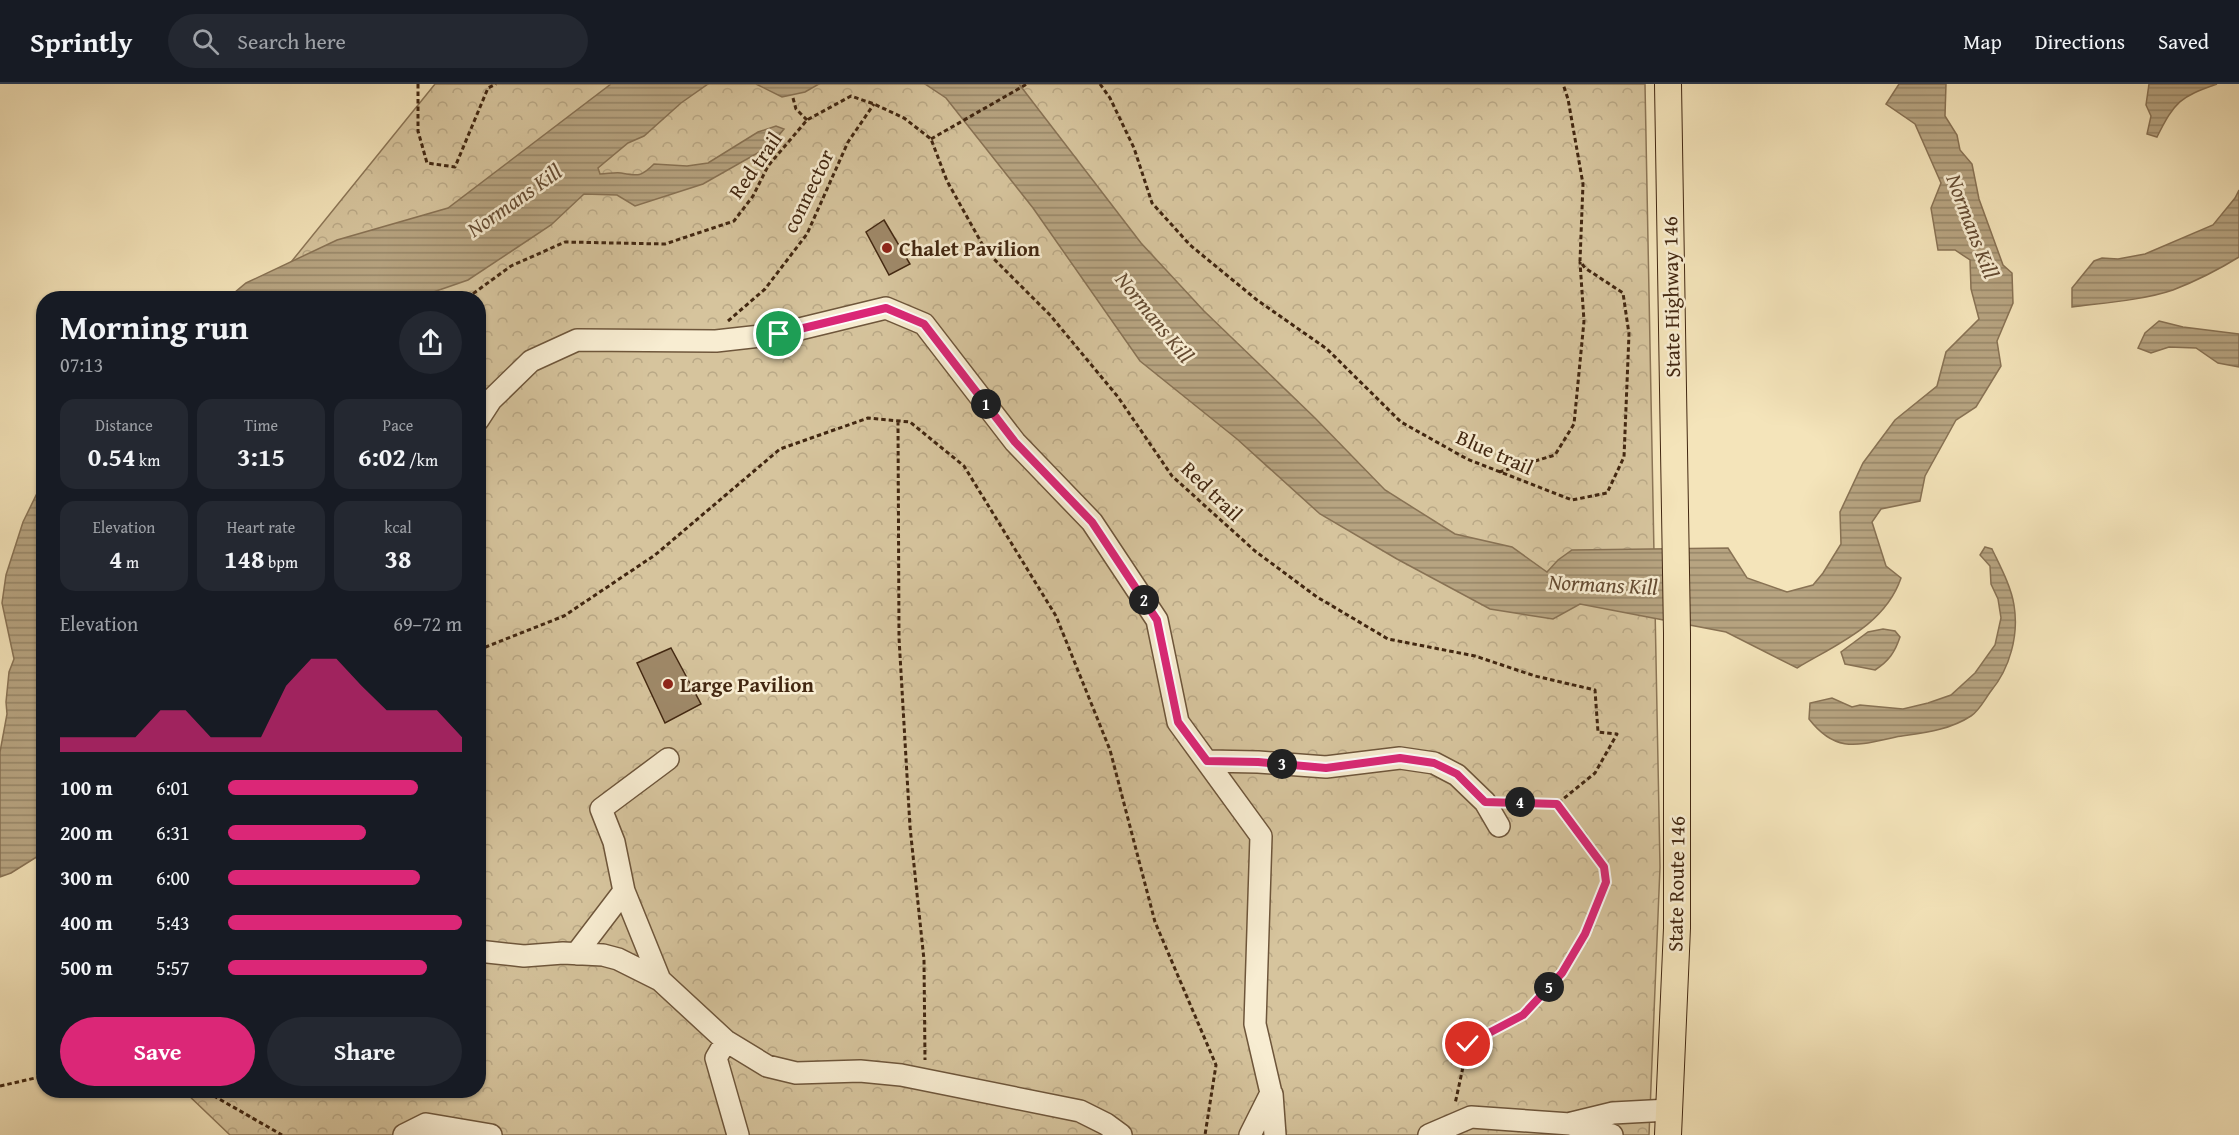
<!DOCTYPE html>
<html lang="en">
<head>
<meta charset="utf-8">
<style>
  body { margin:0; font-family:"Gentium Book Plus",serif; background:#242831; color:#f1f3f6; height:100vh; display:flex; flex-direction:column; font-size:22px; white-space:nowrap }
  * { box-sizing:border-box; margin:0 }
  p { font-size:20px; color:#9ea1a6 }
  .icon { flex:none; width:33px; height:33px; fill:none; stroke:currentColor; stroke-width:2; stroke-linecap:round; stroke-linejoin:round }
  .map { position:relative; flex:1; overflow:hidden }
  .panel { position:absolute; left:36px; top:207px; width:450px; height:807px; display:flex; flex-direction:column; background:#171b24; border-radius:24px; box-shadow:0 2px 4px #0004 }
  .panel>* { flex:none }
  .pin { position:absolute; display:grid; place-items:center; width:51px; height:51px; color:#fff; margin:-26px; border:3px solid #fff; border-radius:50%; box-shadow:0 2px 6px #0007 }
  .km { position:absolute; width:30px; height:30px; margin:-15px; border-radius:50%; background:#222; color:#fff; font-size:16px; line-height:30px; text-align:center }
  .round { display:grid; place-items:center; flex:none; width:63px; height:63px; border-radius:32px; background:#242831 }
  .head { display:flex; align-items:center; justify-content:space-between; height:102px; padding:0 24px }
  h1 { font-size:33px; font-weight:700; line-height:45px }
  .figures { display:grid; grid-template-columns:repeat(3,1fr); gap:9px; height:102px; padding:6px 24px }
  .figures div { display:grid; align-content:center; border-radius:15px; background:#242831; text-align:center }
  .figures b { font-size:26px; font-weight:700 }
  .figures small { font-size:16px; font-weight:400 }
  .figures p { font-size:16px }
  .chart { height:168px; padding:12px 24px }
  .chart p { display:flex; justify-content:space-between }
  .chart svg { width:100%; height:108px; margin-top:6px; fill:#db2777; opacity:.7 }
  .primary-button { display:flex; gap:12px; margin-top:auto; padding:12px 24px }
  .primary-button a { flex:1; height:69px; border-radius:36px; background:#db2777; color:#fff; font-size:24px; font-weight:700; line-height:69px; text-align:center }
  .primary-button a+a { background:#242831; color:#f1f3f6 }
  ul { padding:0 24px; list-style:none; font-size:20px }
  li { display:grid; grid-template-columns:96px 72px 1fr; align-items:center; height:45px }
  li i { height:15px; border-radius:8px; background:#db2777 }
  header { display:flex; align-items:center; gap:36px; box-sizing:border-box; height:84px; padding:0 30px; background:#171b24; border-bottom:2px solid #363941 }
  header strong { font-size:28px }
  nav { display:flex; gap:33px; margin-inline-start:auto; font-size:21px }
  .search { width:420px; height:54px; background:#242831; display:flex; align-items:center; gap:15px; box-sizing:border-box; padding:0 21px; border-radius:33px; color:#9ea1a6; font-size:22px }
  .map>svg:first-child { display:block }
  .forest { fill:url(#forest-crowns); stroke:#8c7657; stroke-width:1.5 }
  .water { fill:url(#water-rules); stroke:#887254; stroke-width:1.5 }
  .building { fill:#9f8969; stroke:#422711; stroke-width:1.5 }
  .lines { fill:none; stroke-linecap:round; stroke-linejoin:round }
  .minor-casing { stroke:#6e563b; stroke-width:24 }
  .major-casing { stroke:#422711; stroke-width:28 }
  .path { stroke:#422711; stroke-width:3; stroke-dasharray:4.5 3; stroke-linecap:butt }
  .minor { stroke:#f8edd2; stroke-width:21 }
  .major { stroke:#f4e4ba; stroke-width:26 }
  .route-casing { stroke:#fff; stroke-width:12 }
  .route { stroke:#db2777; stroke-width:8 }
  .poi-dot { fill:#8f2418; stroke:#f8edd2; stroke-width:2 }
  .labels { text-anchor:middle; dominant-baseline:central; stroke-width:5; stroke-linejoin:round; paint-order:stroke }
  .street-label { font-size:21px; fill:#422711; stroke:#f8edd2 }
  .poi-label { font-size:21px; font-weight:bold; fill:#422711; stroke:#f8edd2; text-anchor:start }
  .water-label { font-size:22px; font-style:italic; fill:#654c33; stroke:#f8edd2 }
</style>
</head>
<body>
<header>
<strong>Sprintly</strong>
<div class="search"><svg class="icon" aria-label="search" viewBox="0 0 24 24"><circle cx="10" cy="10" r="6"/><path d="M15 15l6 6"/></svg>Search here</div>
<nav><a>Map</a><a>Directions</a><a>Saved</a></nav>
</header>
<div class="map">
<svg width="2239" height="1051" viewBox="0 0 2239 1051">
  <defs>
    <pattern id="forest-crowns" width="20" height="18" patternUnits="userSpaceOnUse" patternTransform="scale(1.5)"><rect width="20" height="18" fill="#d6c49d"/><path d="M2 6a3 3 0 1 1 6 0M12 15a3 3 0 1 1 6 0" fill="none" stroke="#b9a886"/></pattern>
    <pattern id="water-rules" width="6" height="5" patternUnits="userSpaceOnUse" patternTransform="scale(1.5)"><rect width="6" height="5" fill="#b7a481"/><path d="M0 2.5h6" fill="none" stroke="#968668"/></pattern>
  </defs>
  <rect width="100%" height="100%" fill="#f4e4ba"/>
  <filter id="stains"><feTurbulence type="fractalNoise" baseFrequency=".00333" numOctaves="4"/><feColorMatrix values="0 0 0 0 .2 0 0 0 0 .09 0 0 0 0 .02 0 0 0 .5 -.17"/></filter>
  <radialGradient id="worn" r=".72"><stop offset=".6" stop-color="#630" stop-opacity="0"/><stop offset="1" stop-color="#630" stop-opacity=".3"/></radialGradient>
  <path class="forest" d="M 435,0 L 1645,0 L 1660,783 L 1649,1051 L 230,1051 L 184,1007 L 478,1006 L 478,214 L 262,214 Z"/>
  <path class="water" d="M 611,0 L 708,0 L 681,19 L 644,52 L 628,59 L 598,84 L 600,90 C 607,90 615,88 621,89 C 638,92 641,93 654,80 L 687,82 L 708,79 L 758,48 L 776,42 L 784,45 L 770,62 L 703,100 L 635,122 L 617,111 L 584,110 L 551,141 L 468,196 L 419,213 L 411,214 L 228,214 L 246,199 L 337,156 L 448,124 Z
    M 756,0 L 819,0 L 805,8 L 782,13 Z
    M 925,0 L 1019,0 L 1141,159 L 1204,227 L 1315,334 L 1385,406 L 1455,450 L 1512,463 L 1547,488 L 1558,476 L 1572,466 L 1728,464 L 1747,494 L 1787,508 L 1813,501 L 1823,489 L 1841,460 L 1840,428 L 1863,379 L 1895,336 L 1937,302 L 1946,268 L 1979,235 L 1971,205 L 1970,176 L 1955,166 L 1938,166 L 1931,124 L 1941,99 L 1915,40 L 1886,20 L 1899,0 L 1946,0 L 1945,32 L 1957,51 L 1960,66 L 1972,80 L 1979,115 L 2003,181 L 2012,189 L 2013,219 L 1997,257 L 2001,282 L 1976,323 L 1956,336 L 1925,392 L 1920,417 L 1881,425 L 1872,438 L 1886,482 L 1901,494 C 1885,541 1837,560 1797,584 L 1726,548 L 1580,520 L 1553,535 L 1490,525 L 1397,475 L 1320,430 L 1237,355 L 1140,277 L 1033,124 L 946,14 Z
    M 2149,0 L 2217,0 C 2180,13 2175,17 2157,53 L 2147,50 L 2151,32 L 2146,21 Z
    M 2239,106 L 2239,173 C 2218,186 2196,197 2173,206 C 2144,216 2103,219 2072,223 L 2072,204 L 2094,177 L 2102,174 L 2118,175 L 2145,170 L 2213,141 L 2235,114 Z
    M 2159,237 L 2183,243 L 2239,250 L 2239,283 L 2218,279 L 2196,264 L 2169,263 L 2151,269 L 2138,264 L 2145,249 Z
    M 43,397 L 43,769 L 11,789 L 0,793 L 0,668 L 7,630 L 6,618 L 9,588 L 14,575 L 2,519 L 6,491 L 23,438 Z
    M 1985,463 L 1992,465 C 2000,482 2011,502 2014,521 C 2019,551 2010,584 1991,607 C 1985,615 1979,627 1971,632 C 1948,647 1921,649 1896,653 C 1858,661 1836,670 1809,635 L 1810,619 L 1832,614 L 1852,623 L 1860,621 L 1903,625 L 1928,619 L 1951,611 L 1975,589 L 1995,561 L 2001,534 L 1998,515 L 1991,500 L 1990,482 L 1980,471 Z
    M 1883,545 L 1895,547 L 1900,553 C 1895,568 1889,577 1875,586 L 1845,580 L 1841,568 L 1868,548 Z"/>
  <path class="building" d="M 884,136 L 910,180 L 889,191 L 866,148 Z
    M 671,564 L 701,620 L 665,639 L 637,579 Z"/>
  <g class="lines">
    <g class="minor-casing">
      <path id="minor" d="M 478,336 L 491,316 L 531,277 L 577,256 L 716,257 L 779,250 L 886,224 L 924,240 L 1015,358 L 1092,438 L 1157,536 L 1178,638 L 1261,752 L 1255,940 L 1271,1009 L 1250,1051
        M 1207,677 L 1258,678 L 1326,683 L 1400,674 L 1434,679 L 1457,691 L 1485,718 L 1499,742
        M 478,867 L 524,872 L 563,869 L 603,871 L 618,875 L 660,896 L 726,957 L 767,982 L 796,989 L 860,987 L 901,991 L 1080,1027 L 1106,1040 L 1121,1051
        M 576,870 L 624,807
        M 660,896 L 624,807 L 614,758 L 601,725 L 668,675
        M 726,957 L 716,974 L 738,1051
        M 1272,1010 L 1275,1051
        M 1572,1039 L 1613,1029 L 1669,1026
        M 404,1051 L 426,1040 L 491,1051
        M 1429,1051 L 1471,1033 L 1570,1040 L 1612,1051"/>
    </g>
    <g class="major-casing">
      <path id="major" d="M 1668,1051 L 1677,844 L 1677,549 L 1668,0"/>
    </g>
    <path class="path" d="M 418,0 L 418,47 L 427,79 L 455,83 L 488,4 L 496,0
      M 1100,0 L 1110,14 L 1134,64 L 1152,119 L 1190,161 L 1257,216 L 1327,265 L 1401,338 L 1467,375 L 1572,416 L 1607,409 L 1624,373 L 1629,250 L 1623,209 L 1585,184 L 1580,177 L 1583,100 L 1568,15 L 1563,0
      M 793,14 L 796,25 L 807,36
      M 931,55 L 1027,0
      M 467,214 L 511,182 L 565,158 L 665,160 L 734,137 L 753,112 L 768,82 L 807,36 L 851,12 L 874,20 L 904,34 L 931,55 L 947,97 L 986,167 L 1050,231 L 1118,313 L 1172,392 L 1255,467 L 1317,513 L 1388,555 L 1475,572 L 1535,592 L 1595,606 L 1598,648 L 1617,650 L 1595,689 L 1557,720 L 1604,783 L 1606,798 L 1585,850 L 1562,889 L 1523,931 L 1468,960 L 1455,1020
      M 728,237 L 765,205 L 807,150 L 848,58 L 874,20
      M 898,337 L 899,554 L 910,743 L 924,876 L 925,976
      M 1499,388 L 1555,371 L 1574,340 L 1584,237 L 1580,178
      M 478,566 L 564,532 L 655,471 L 780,365 L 868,334 L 910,338 L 964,382 L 1056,532 L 1110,666 L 1155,838 L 1216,981 L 1205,1051
      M 1505,718 L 1557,720
      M 0,1002 L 44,992
      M 207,1008 L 282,1051"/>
    <use href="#minor" class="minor"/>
    <use href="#major" class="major"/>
  </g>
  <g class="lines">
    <g class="route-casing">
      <path id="route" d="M 779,250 L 886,224 L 924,240 L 1015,358 L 1092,438 L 1157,536 L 1178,638 L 1207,677 L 1258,678 L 1326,684 L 1400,674 L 1434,679 L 1457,690 L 1485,718 L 1557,720 L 1604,783 L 1606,798 L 1585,850 L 1562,889 L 1523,931 L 1468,960"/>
    </g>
    <use href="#route" class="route"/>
  </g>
  <g class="poi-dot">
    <circle cx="887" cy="164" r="6"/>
    <circle cx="668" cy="600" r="6"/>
  </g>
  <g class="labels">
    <g class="street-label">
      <text transform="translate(755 81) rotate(-55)">Red trail</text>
      <text transform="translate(808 107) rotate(-64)">connector</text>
      <text transform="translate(1671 213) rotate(-91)">State Highway 146</text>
      <text transform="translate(1495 368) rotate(24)">Blue trail</text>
      <text transform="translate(1212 407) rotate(44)">Red trail</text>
      <text transform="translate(1676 800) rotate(-89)">State Route 146</text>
    </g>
    <g class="poi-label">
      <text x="899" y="164">Chalet Pavilion</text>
      <text x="680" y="600">Large Pavilion</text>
    </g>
    <g class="water-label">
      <text transform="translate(514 116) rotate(-35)">Normans Kill</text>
      <text transform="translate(1973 142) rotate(69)">Normans Kill</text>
      <text transform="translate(1155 233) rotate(51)">Normans Kill</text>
      <text transform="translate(1603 500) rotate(3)">Normans Kill</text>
    </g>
  </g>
  <rect width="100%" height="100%" filter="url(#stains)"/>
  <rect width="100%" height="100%" fill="url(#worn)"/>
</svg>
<div class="pin" style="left:779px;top:250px;background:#1e9e55"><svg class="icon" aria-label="arrive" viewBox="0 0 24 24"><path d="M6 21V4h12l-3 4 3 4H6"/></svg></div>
<div class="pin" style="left:1468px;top:960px;background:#d93025"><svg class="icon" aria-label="check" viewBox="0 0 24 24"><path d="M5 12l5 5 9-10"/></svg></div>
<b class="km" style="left:986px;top:320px">1</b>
<b class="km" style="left:1144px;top:516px">2</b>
<b class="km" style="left:1282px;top:680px">3</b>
<b class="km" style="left:1520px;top:718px">4</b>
<b class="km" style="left:1549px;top:903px">5</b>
<section class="panel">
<div class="head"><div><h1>Morning run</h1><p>07:13</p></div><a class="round"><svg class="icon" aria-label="share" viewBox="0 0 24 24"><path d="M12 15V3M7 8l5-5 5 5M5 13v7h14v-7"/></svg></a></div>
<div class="figures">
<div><p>Distance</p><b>0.54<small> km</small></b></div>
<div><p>Time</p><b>3:15</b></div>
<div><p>Pace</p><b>6:02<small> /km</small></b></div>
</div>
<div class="figures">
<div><p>Elevation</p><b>4<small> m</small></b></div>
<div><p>Heart rate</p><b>148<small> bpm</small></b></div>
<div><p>kcal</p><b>38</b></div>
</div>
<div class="chart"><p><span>Elevation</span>69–72 m</p>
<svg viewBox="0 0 160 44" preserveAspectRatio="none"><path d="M0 44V38L10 38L20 38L30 38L40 27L50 27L60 38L70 38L80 38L90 17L100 6L110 6L120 17L130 27L140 27L150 27L160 38V44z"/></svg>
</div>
<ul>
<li><b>100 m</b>6:01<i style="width:81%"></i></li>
<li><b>200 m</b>6:31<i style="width:59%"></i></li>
<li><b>300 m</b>6:00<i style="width:82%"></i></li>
<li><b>400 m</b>5:43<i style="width:100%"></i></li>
<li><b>500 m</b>5:57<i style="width:85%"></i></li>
</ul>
<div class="primary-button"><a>Save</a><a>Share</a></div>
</section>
</div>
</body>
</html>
